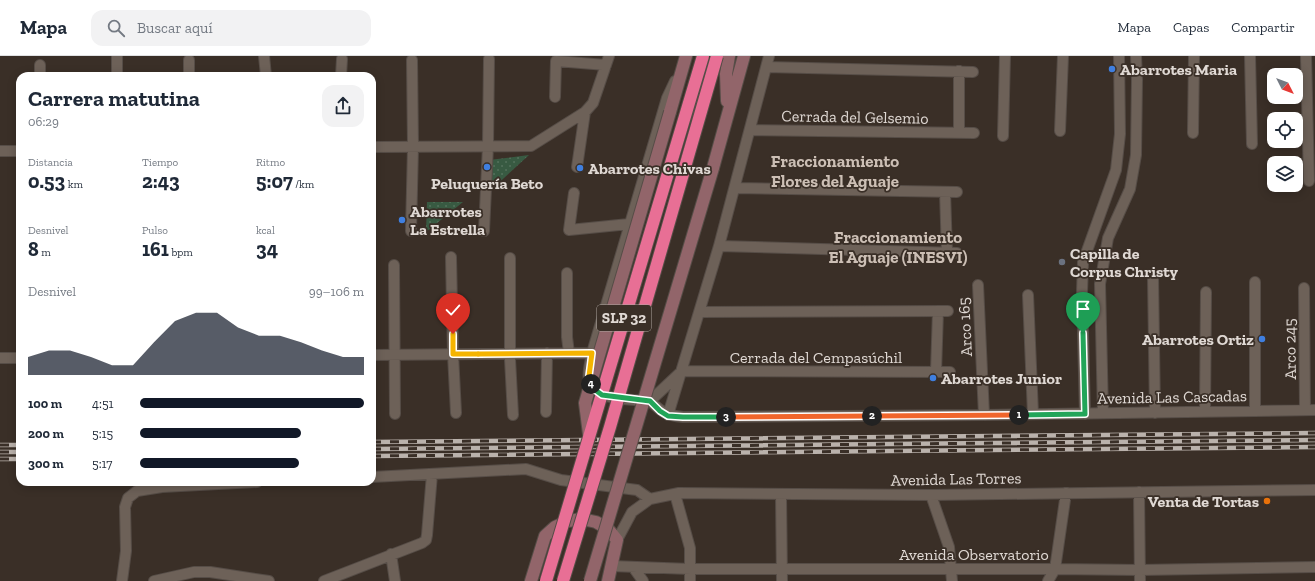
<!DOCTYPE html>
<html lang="es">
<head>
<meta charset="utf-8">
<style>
  body { margin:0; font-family:"Zilla Slab",serif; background:#f2f2f3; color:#1f2937; height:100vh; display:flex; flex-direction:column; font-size:15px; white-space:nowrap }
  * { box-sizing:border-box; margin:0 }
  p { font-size:13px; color:#747a83 }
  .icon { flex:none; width:22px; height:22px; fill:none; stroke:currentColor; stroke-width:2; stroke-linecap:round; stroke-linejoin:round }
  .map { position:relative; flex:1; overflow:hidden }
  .panel { position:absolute; left:16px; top:16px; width:360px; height:414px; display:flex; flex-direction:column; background:#fff; border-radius:12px; box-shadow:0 2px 10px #0003 }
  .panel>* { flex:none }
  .needle { width:26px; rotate:132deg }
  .fabs { position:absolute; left:1267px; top:12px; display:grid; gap:8px }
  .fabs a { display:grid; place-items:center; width:36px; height:36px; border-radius:8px; background:#fff; box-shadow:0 2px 10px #0003; font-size:20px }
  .pin { position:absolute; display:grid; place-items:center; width:34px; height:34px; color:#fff; margin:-41px -17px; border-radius:50% 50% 50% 0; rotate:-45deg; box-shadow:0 0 4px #0007 }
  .pin .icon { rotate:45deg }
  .km { position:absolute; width:20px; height:20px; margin:-10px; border-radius:50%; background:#222; color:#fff; font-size:11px; line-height:20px; text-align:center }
  .round { display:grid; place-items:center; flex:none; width:42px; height:42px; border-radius:12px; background:#f2f2f3 }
  .head { display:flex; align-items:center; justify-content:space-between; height:68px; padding:0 12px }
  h1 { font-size:22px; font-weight:800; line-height:30px }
  .stats { display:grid; grid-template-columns:repeat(3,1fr); gap:6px; height:68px; padding:4px 12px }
  .stats div { display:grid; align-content:center }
  .stats b { font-size:20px; font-weight:800 }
  .stats small { font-size:11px; font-weight:400 }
  .stats p { font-size:11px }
  .chart { height:112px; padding:8px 12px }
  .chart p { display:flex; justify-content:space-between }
  .chart svg { width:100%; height:72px; margin-top:4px; fill:#111827; opacity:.7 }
  ul { padding:0 12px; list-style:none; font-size:13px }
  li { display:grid; grid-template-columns:64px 48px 1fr; align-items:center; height:30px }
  li i { height:10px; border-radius:5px; background:#111827 }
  header { display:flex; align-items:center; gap:24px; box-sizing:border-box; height:56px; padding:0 20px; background:#fff; border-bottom:1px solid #e0e1e3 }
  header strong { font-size:19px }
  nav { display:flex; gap:22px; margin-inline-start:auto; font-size:14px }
  .search { width:280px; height:36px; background:#f2f2f3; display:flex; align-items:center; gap:10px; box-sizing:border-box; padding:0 14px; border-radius:12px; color:#747a83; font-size:15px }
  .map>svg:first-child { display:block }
  .garden { fill:url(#garden-dots) }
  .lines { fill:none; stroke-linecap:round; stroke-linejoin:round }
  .street-casing { stroke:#564d47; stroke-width:12 }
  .secondary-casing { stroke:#564d47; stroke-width:14 }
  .street { stroke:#6d6158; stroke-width:10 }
  .secondary { stroke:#92656a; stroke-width:12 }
  .rail-casing { stroke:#bab2ac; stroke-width:4.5 }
  .rail { stroke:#3a2f27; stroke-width:3; stroke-dasharray:9; stroke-linecap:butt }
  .secondary-bridge-casing { stroke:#564d47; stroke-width:14; stroke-linecap:butt }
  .highway-bridge-casing { stroke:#564d47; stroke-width:14; stroke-linecap:butt }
  .secondary-bridge { stroke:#92656a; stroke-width:12 }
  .highway-bridge { stroke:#e86f95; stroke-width:12 }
  .split-1-casing { stroke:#fff; stroke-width:8 }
  .split-2-casing { stroke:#fff; stroke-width:8 }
  .split-3-casing { stroke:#fff; stroke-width:8 }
  .split-4-casing { stroke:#fff; stroke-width:8 }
  .split-5-casing { stroke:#fff; stroke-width:8 }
  .split-6-casing { stroke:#fff; stroke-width:8 }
  .split-1 { stroke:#22a559; stroke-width:5 }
  .split-2 { stroke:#f0652b; stroke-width:5 }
  .split-3 { stroke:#f0652b; stroke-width:5 }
  .split-4 { stroke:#22a559; stroke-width:5 }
  .split-5 { stroke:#f5b400; stroke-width:5 }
  .split-6 { stroke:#f5b400; stroke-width:5 }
  .shop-dot { fill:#3f7fe0; stroke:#3a2f27; stroke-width:1.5 }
  .worship-dot { fill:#6b7280; stroke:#3a2f27; stroke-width:1.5 }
  .food-dot { fill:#e8710a; stroke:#3a2f27; stroke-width:1.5 }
  .labels { text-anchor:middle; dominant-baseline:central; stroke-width:3.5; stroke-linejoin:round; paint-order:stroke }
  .shield { fill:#3a2f27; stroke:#aea6a0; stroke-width:1 }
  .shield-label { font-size:15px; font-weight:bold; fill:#e0d9d4 }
  .poi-label { font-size:16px; font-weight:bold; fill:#e0d9d4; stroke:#3a2f27; text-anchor:start }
  .street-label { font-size:16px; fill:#e0d9d4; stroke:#3a2f27 }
  .neighbourhood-label { font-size:17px; font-weight:bold; fill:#ccbfb5; stroke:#3a2f27 }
</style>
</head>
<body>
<header>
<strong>Mapa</strong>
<div class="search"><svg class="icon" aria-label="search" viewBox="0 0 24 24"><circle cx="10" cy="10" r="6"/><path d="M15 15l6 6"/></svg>Buscar aquí</div>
<nav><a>Mapa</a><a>Capas</a><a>Compartir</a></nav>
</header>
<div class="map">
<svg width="1315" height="525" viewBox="0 0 1315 525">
  <defs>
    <pattern id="garden-dots" width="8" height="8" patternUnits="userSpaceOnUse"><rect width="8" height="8" fill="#385a42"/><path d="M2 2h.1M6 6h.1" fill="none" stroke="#54715c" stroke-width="1.8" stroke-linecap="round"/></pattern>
  </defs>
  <rect width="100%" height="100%" fill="#3a2f27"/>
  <path class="garden" d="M 529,99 L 492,133 L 489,104 Z
    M 427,146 L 463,146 L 426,176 Z"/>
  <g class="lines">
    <g class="street-casing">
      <path id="street" d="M 117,0 L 117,20
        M 264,0 L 266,20
        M 1250,0 L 1252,88
        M 1306,0 L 1309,125
        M 189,4 L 189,20
        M 40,9 L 40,20
        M 766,11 L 973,16
        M 341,20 L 342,3
        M 675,25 L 667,42 L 592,297 C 591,305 587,316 589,324 C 595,346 632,343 650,345 L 682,315 L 950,316
        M 555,41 L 556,5 L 606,9
        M 750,74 L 974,77
        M 1060,75 L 1063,0
        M 959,77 L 959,15
        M 1193,77 L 1194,0
        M 1003,80 L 1005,0
        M 372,91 L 531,90 L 585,56 L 593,47 L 609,0
        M 0,95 L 20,95
        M 577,111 L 585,56
        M 735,132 L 957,136
        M 945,136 L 947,197
        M 574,137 L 569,174 L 629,168
        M 411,175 L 413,91 L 412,4
        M 484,175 L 488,90 L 489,3
        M 719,190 L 957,197
        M 451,201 L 453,298 L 456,357
        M 510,202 L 510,303 L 513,359
        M 394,209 L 395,358
        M 567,217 L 567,281 L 569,297
        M 1153,220 L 1155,357
        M 1255,226 L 1255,355
        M 978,229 L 984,359
        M 1304,232 L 1305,354
        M 1028,239 L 1033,358
        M 699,256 L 948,255
        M 372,299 L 592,297
        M 0,302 L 20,302
        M 936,316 L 938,255
        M 650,345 C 663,357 665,359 683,361 L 984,359 L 1315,354
        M 546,356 L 547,297
        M 1205,356 L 1206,236
        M 1103,357 L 1100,228 L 1108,182 L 1130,133 L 1136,99 L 1137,24 L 1136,0
        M 1085,358 L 1082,237 L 1083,206 L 1116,114 L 1120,78 L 1119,0
        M 668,359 L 719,190 L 769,0
        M 372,421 L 526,413 L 561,424 L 637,434 L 650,443
        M 1139,436 L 1140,525
        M 675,438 L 690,492 L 690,525
        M 781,439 L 782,525
        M 931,439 L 949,491 L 952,525
        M 617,484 L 632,456 L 650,443 L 679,437 L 931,439 L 1315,434
        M 391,498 L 395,525
        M 611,510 L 690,513 L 1055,513 L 1140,514 L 1315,511
        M 633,511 L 643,525
        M 122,525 L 126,495 L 125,451 L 128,442 L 137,435 L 162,431 L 257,426
        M 154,525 L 194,516 L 210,516 L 269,525
        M 324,525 L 422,487 L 426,484 L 427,479 L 432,418
        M 1048,525 L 1055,513 L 1066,437"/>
    </g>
    <g class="secondary-casing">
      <path id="secondary" d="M 727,45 L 726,18 L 729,0
        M 670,56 L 686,0
        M 713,112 L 744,0
        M 531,525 L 545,480 L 555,471 L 568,465 L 582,463 L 596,466 L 608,473 L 617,484 L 608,525"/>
    </g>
    <use href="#street" class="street"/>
    <use href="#secondary" class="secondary"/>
    <g class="rail-casing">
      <path id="rail" d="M 372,386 L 1315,377
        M 0,389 L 20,389
        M 372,393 L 1315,384
        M 0,396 L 20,396
        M 372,400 L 1315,391
        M 0,403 L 20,403"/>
    </g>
    <use href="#rail" class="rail"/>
    <g class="secondary-bridge-casing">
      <path id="secondary-bridge" d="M 589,378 L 585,347 L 670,56
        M 590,525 L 713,112"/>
    </g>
    <g class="highway-bridge-casing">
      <path id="highway-bridge" d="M 546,525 L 703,0
        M 563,525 L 610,371 L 717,0"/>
    </g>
    <use href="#secondary-bridge" class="secondary-bridge"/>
    <use href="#highway-bridge" class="highway-bridge"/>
  </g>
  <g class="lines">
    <g class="split-1-casing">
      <path id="split-1" d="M 1019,359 L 1085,358 L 1083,277"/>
    </g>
    <g class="split-2-casing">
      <path id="split-2" d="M 872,360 L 1019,359"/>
    </g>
    <g class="split-3-casing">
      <path id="split-3" d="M 726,361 L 872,360"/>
    </g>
    <g class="split-4-casing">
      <path id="split-4" d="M 591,328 L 594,333 L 602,339 L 650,345 L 660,355 L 668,360 L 683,361 L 726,361"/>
    </g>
    <g class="split-5-casing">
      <path id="split-5" d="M 478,298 L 592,297 L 589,320 L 591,328"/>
    </g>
    <g class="split-6-casing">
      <path id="split-6" d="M 453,278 L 453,298 L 478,298"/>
    </g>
    <use href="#split-1" class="split-1"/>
    <use href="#split-2" class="split-2"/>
    <use href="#split-3" class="split-3"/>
    <use href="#split-4" class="split-4"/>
    <use href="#split-5" class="split-5"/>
    <use href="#split-6" class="split-6"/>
  </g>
  <g class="shop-dot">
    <circle cx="1112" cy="13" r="4"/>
    <circle cx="487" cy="111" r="4"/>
    <circle cx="580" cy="112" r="4"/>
    <circle cx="402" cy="164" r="4"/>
    <circle cx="1262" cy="283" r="4"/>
    <circle cx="933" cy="322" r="4"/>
  </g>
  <circle class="worship-dot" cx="1062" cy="206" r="4"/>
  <circle class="food-dot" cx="1267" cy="445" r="4"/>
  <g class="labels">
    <rect class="shield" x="597" y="249" width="54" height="26" rx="3"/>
    <g class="shield-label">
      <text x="624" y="262">SLP 32</text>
    </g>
    <g class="poi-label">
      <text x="1120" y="13">Abarrotes Maria</text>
      <text x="588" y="112">Abarrotes Chivas</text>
      <text x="487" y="127" text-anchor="middle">Peluquería Beto</text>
      <text x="410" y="155">Abarrotes<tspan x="410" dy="18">La Estrella</tspan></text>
      <text x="1070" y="197">Capilla de<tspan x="1070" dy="18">Corpus Christy</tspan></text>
      <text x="1254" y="283" text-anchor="end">Abarrotes Ortiz</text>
      <text x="941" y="322">Abarrotes Junior</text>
      <text x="1259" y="445" text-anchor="end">Venta de Tortas</text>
    </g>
    <g class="street-label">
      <text transform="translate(855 61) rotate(1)">Cerrada del Gelsemio</text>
      <text transform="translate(965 271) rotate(-93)">Arco 165</text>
      <text transform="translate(1290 293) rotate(-91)">Arco 245</text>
      <text x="816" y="301">Cerrada del Cempasúchil</text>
      <text transform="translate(1172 341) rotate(-1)">Avenida Las Cascadas</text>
      <text transform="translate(956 423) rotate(-1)">Avenida Las Torres</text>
      <text x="974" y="498">Avenida Observatorio</text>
    </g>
    <g class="neighbourhood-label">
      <text x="835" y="105">Fraccionamiento<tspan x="835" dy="20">Flores del Aguaje</tspan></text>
      <text x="898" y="181">Fraccionamiento<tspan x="898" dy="20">El Aguaje (INESVI)</tspan></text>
    </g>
  </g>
</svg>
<div class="fabs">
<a><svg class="needle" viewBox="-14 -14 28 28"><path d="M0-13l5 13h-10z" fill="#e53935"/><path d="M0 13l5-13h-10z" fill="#747a83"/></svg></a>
<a><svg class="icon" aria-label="locate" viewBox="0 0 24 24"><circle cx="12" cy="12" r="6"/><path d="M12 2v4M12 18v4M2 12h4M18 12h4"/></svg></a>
<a><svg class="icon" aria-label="layers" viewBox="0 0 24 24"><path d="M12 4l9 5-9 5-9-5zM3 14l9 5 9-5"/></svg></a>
</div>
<div class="pin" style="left:1083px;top:277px;background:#1e9e55"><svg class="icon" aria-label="arrive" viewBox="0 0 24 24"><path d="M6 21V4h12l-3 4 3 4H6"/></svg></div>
<div class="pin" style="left:453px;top:278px;background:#d93025"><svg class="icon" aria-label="check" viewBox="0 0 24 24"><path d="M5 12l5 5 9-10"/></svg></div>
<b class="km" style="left:1019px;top:359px">1</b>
<b class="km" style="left:872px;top:360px">2</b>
<b class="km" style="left:726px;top:361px">3</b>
<b class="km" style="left:591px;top:328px">4</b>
<section class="panel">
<div class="head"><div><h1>Carrera matutina</h1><p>06:29</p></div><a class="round"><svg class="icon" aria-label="share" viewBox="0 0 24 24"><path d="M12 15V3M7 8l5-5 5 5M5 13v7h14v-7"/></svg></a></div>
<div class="stats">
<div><p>Distancia</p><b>0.53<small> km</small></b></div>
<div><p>Tiempo</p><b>2:43</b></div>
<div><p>Ritmo</p><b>5:07<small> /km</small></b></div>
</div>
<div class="stats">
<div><p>Desnivel</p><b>8<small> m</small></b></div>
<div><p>Pulso</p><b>161<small> bpm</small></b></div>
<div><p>kcal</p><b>34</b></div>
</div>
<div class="chart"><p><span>Desnivel</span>99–106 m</p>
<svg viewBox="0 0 160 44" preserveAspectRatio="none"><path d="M0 44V33L10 29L20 29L30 33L40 38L50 38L60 24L70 11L80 6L90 6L100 15L110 20L120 20L130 24L140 29L150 33L160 33V44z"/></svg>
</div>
<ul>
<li><b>100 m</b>4:51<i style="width:100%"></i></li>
<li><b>200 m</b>5:15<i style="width:72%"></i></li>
<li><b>300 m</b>5:17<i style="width:71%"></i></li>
</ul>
</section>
</div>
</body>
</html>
